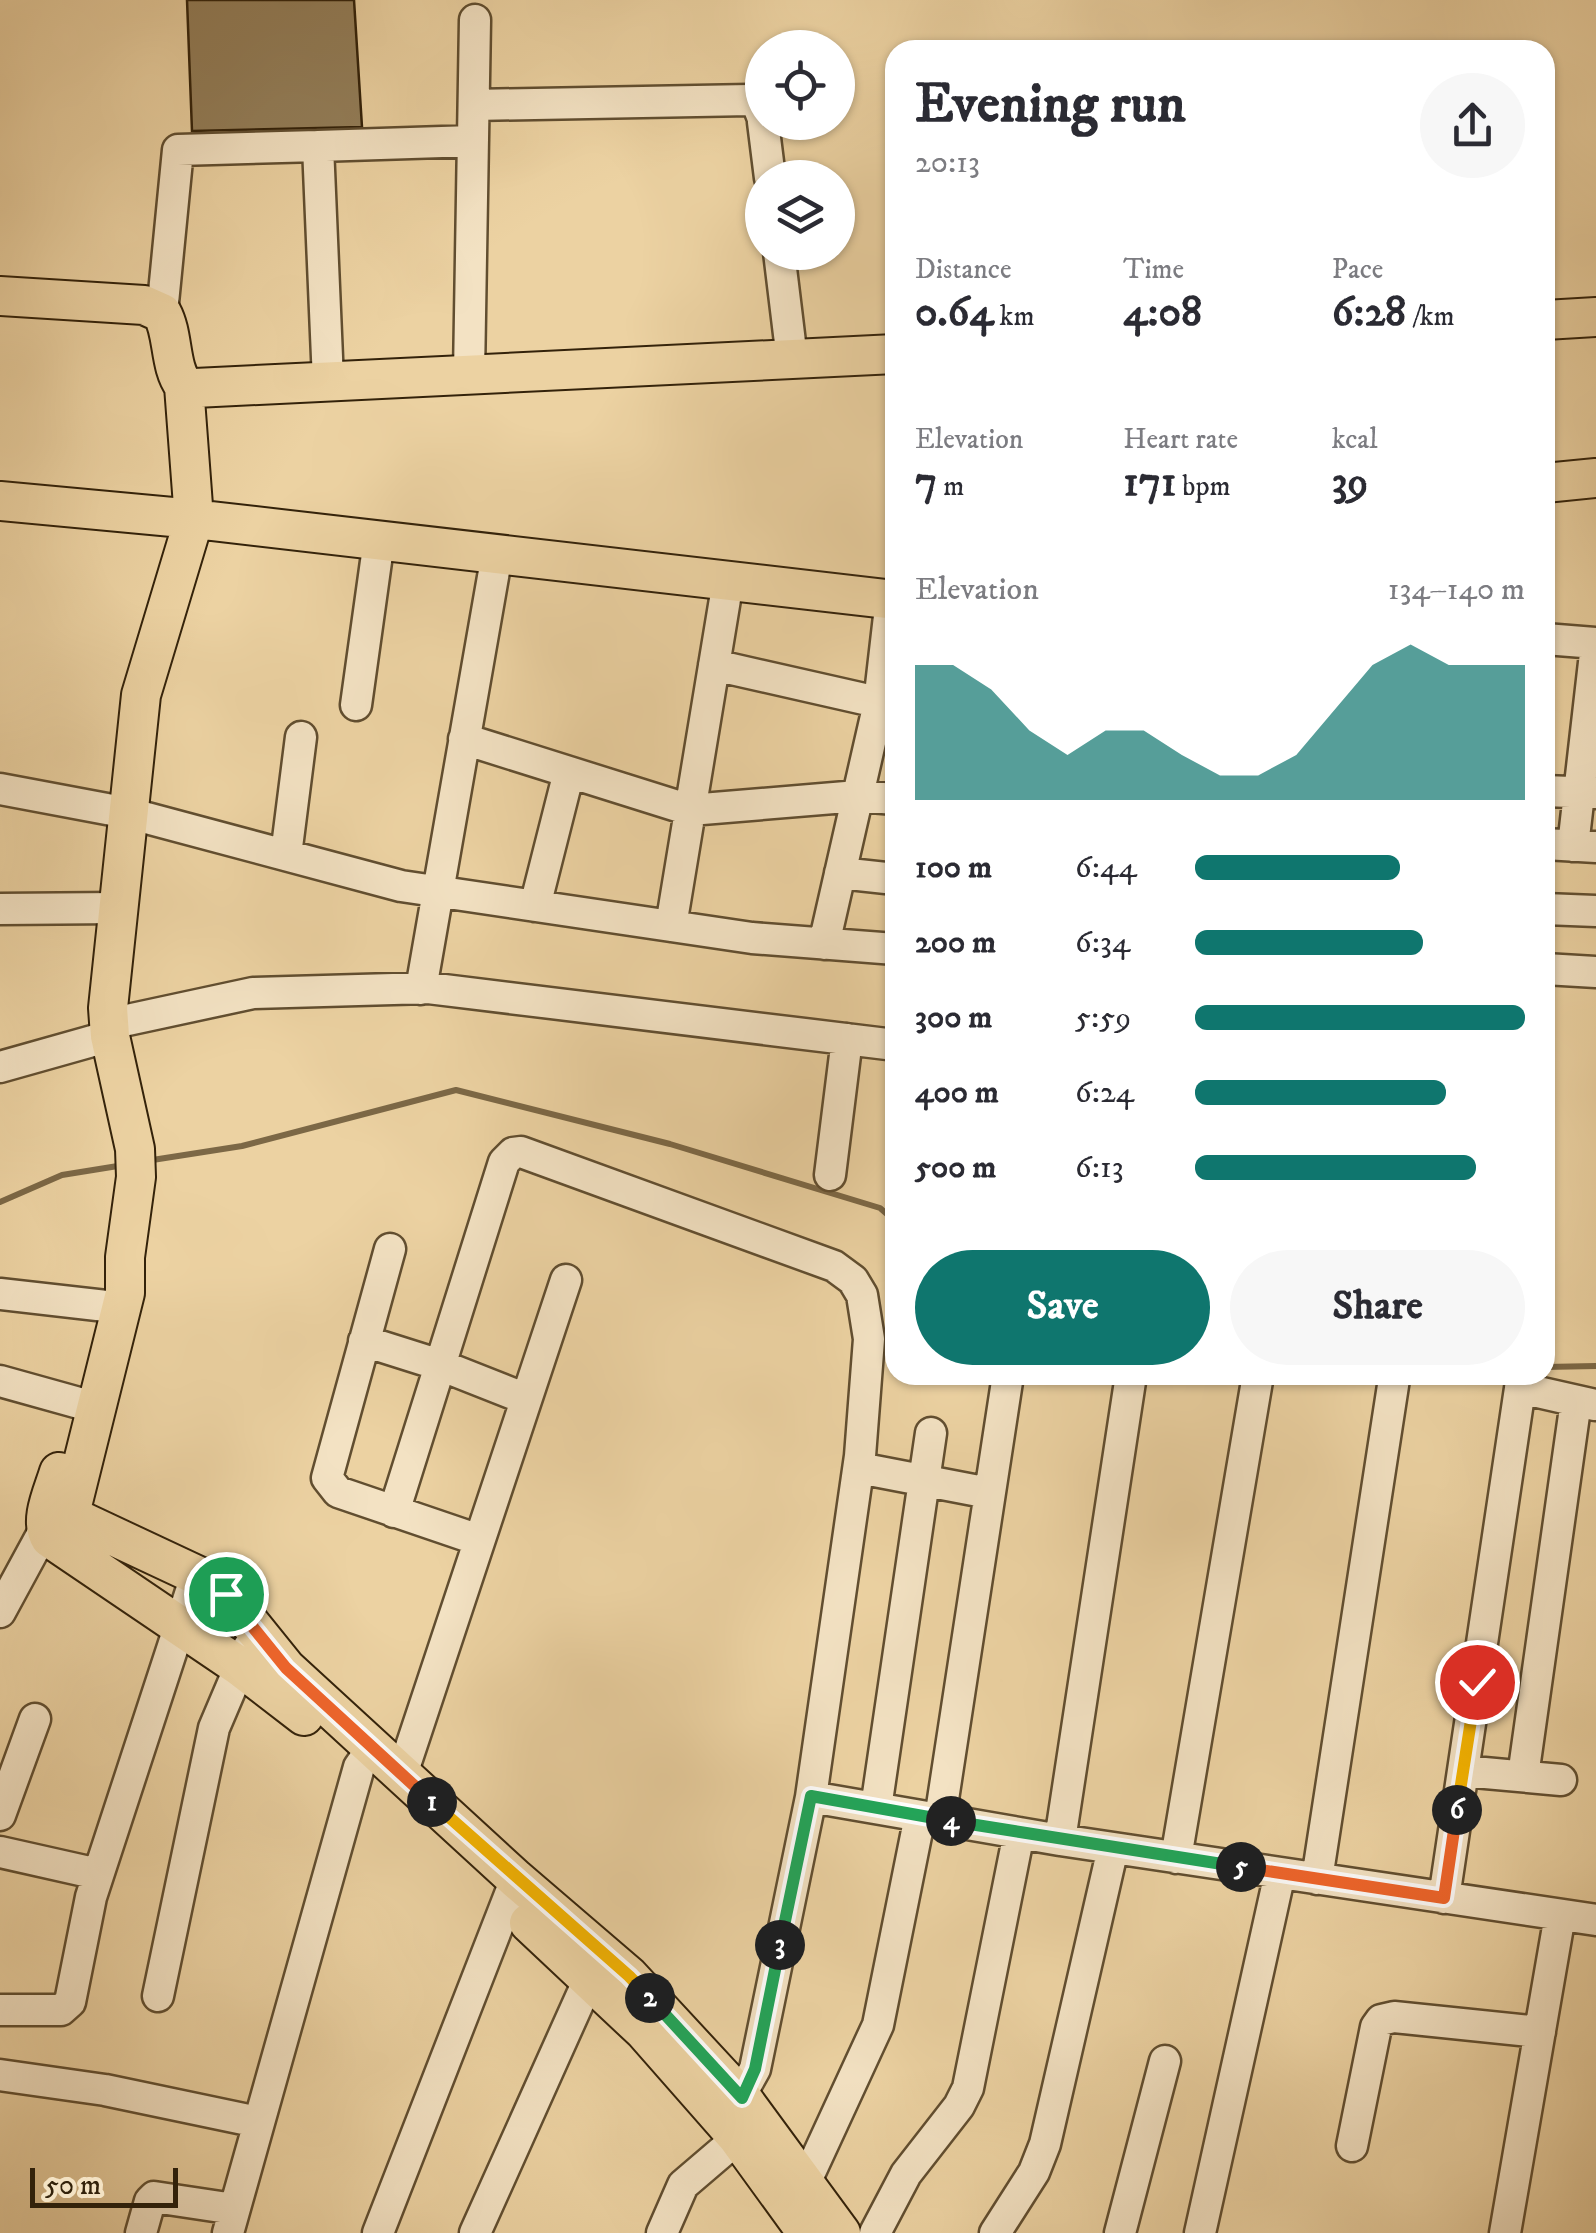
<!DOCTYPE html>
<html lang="en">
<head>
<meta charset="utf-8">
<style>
  body { margin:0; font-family:"IM FELL DW Pica",serif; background:#f7f7f7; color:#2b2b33; height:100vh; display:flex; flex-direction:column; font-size:38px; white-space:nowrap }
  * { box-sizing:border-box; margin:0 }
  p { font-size:32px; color:#7c7c81 }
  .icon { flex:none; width:55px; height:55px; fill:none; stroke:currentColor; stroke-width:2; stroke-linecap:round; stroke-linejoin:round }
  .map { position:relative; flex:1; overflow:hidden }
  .side { position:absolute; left:885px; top:40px; width:670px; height:1345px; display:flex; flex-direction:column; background:#fff; border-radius:30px; box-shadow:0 2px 8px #0004 }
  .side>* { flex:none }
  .fabs { position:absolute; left:745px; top:30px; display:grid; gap:20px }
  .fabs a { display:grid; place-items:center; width:110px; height:110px; border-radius:50%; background:#fff; box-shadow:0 2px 8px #0004; font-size:50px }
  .scale { position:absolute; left:30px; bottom:25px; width:148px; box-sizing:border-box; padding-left:10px; border:5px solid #33220a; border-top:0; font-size:28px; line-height:35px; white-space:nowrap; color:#33220a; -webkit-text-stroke:8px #f3e2c3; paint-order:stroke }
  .pin { position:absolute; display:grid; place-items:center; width:85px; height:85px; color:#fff; margin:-42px; border:5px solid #fff; border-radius:50%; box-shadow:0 2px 10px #0007 }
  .km { position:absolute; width:50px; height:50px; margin:-25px; border-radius:50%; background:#222; color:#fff; font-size:28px; line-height:50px; text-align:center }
  .round { display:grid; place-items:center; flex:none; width:105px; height:105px; border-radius:52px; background:#f7f7f7 }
  .summary { display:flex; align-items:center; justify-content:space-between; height:170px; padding:0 30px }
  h1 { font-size:55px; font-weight:700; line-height:75px }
  .figures { display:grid; grid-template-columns:repeat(3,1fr); gap:15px; height:170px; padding:10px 30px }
  .figures div { display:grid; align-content:center }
  .figures b { font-size:42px; font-weight:700 }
  .figures small { font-size:28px; font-weight:400 }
  .figures p { font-size:28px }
  .chart { height:280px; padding:20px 30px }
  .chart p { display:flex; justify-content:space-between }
  .chart svg { width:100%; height:180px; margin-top:10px; fill:#0f766e; opacity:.7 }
  .action { display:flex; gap:20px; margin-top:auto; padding:20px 30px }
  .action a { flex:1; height:115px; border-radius:60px; background:#0f766e; color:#fff; font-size:40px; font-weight:700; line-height:115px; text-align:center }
  .action a+a { background:#f7f7f7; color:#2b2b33 }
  ul { padding:0 30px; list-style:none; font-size:32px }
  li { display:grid; grid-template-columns:160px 120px 1fr; align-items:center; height:75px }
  li i { height:25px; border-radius:12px; background:#0f766e }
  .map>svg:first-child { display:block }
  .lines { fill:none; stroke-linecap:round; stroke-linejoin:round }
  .stream { stroke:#7c6846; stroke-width:6 }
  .building { fill:#937e59; stroke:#33220a; stroke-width:2.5 }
  .minor-casing { stroke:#614e30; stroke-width:35 }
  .major-casing { stroke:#33220a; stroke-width:42 }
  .minor { stroke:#f3e2c3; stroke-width:30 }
  .major { stroke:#ecd2a2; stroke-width:38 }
  .split-1-casing { stroke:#fff; stroke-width:20 }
  .split-2-casing { stroke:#fff; stroke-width:20 }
  .split-3-casing { stroke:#fff; stroke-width:20 }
  .split-4-casing { stroke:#fff; stroke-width:20 }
  .split-5-casing { stroke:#fff; stroke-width:20 }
  .split-6-casing { stroke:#fff; stroke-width:20 }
  .split-7-casing { stroke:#fff; stroke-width:20 }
  .split-1 { stroke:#f0652b; stroke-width:12 }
  .split-2 { stroke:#f5b400; stroke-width:12 }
  .split-3 { stroke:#22a559; stroke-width:12 }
  .split-4 { stroke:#22a559; stroke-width:12 }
  .split-5 { stroke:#22a559; stroke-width:12 }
  .split-6 { stroke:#f0652b; stroke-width:12 }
  .split-7 { stroke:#f5b400; stroke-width:12 }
</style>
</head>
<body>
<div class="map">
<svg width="1596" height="2233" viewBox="0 0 1596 2233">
  <rect width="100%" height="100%" fill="#ecd2a2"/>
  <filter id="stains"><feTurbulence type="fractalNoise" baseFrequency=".002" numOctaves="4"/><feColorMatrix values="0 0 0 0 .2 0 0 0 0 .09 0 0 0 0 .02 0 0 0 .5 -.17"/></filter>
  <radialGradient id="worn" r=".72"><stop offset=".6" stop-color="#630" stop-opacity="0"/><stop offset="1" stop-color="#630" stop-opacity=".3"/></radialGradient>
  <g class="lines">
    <path class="stream" d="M 146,1161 L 242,1146 L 456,1090 L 670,1144 L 880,1208 L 895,1221
      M 0,1202 L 62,1175 L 124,1165
      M 1545,1367 L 1596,1366"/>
  </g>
  <path class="building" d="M 187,0 L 354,0 L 362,127 L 192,131 Z"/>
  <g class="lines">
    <g class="minor-casing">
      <path id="minor" d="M 474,105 L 750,100 L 757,103 L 762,116
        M 763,122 L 770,178
        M 318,146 L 473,141
        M 779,252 L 792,359
        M 162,313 L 178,150 L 318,146 L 328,381
        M 469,374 L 475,20
        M 1545,639 L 1596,643
        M 714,665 L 895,706
        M 356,705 L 379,540
        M 464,739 L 690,810 L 858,796 L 895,799
        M 0,789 L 128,813 L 401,886 L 752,938 L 895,949
        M 1545,791 L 1596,793
        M 1545,844 L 1596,847
        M 1573,846 L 1596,645
        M 286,855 L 301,737
        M 840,873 L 895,879
        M 535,906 L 569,772
        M 0,909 L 118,908
        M 1545,909 L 1596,911
        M 671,926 L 728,581
        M 824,944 L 879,703 L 891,599
        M 1545,969 L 1596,972
        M 421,989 L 497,554
        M 109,1024 L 253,993 L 428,988 L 895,1045
        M 0,1067 L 110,1036
        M 830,1175 L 847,1039
        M 390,1249 L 327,1478 L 338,1492 L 479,1540
        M 0,1294 L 106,1306
        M 364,1341 L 440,1365 L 526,1399
        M 0,1381 L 79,1403
        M 1520,1388 L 1595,1405
        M 859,1468 L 989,1493
        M 394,1512 L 504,1162 L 513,1153 L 521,1152 L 834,1266 L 853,1280 L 862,1295 L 869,1339 L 860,1456 L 811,1797
        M 0,1612 L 45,1529 L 61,1516
        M 1463,1771 L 1561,1780
        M 402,1774 L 566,1280
        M 1523,1776 L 1576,1401
        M 876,1808 L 931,1433
        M 0,1815 L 35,1719
        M 940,1819 L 1008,1375
        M 1060,1840 L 1131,1375
        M 0,1852 L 98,1874
        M 1176,1858 L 1258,1375
        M 1317,1879 L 1394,1379
        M 1444,1898 L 1522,1375
        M 158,1996 L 214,1728 L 248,1648
        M 0,2010 L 61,2010 L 70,2002 L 91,1897 L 197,1573
        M 0,2075 L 105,2090 L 258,2122
        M 731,2112 L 755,2069 L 811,1797 L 1060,1840 L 1596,1920
        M 1352,2146 L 1376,2027 L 1381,2020 L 1394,2017 L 1540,2032
        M 806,2181 L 878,2025 L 920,1816
        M 141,2233 L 150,2201 L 154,2197 L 234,2209
        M 228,2233 L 359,1767 L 373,1747
        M 378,2233 L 516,1879
        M 475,2233 L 590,1977 L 600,1962
        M 662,2233 L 683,2185 L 738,2138
        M 875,2233 L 906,2174 L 959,2106 L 968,2088 L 1019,1833
        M 995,2233 L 1034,2172 L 1045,2144 L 1113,1848
        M 1120,2233 L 1165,2061
        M 1200,2233 L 1280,1873
        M 1505,2233 L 1560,1915"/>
    </g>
    <g class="major-casing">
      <path id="major" d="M 0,296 L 144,305 L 162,313 C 174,335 169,366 184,386 L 195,388 L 895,354
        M 1545,320 L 1596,317
        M 184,386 L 194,519 L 141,695 L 108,1008 L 110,1036 L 135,1149 L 136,1177 L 125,1257 L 125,1293 L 71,1510 L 77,1519 L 220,1586 L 286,1668 L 516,1879 L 629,1976 L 742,2098 L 841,2233
        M 1545,483 L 1596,478
        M 0,501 L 194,519 L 895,600
        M 59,1472 C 53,1492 39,1520 50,1538 L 239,1666 L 304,1716
        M 529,1923 L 644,2031 L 738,2138 L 807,2233"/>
    </g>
    <use href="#minor" class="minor"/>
    <use href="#major" class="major"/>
  </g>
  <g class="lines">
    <g class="split-1-casing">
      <path id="split-1" d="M 226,1594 L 286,1668 L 432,1802"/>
    </g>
    <g class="split-2-casing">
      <path id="split-2" d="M 432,1802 L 629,1976 L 650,1998"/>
    </g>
    <g class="split-3-casing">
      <path id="split-3" d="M 650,1998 L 742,2098 L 755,2069 L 780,1945"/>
    </g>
    <g class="split-4-casing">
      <path id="split-4" d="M 780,1945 L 811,1796 L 951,1821"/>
    </g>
    <g class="split-5-casing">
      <path id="split-5" d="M 951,1821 L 1241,1867"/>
    </g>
    <g class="split-6-casing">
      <path id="split-6" d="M 1241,1867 L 1444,1898 L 1457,1810"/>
    </g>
    <g class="split-7-casing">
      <path id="split-7" d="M 1457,1810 L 1477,1682"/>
    </g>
    <use href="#split-1" class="split-1"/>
    <use href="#split-2" class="split-2"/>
    <use href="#split-3" class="split-3"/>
    <use href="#split-4" class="split-4"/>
    <use href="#split-5" class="split-5"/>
    <use href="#split-6" class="split-6"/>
    <use href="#split-7" class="split-7"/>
  </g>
  <rect width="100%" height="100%" filter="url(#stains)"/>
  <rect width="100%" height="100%" fill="url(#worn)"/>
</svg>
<div class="fabs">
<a><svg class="icon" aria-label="locate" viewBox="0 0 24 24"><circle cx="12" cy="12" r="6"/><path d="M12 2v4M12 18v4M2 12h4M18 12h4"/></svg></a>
<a><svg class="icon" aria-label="layers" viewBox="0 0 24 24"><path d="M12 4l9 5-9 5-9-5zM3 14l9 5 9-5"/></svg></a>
</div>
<div class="scale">50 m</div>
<div class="pin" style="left:226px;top:1594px;background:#1e9e55"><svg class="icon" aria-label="arrive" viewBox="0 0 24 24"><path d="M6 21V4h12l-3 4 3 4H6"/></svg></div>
<div class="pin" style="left:1477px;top:1682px;background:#d93025"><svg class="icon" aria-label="check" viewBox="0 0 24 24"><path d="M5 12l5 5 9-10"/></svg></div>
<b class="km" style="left:432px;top:1802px">1</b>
<b class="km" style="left:650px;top:1998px">2</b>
<b class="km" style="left:780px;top:1945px">3</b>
<b class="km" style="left:951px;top:1821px">4</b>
<b class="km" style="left:1241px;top:1867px">5</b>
<b class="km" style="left:1457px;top:1810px">6</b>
<section class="side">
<div class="summary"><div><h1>Evening run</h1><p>20:13</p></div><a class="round"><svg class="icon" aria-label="share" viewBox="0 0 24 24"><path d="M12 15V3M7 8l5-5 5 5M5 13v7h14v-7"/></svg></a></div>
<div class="figures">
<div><p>Distance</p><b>0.64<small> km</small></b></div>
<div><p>Time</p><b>4:08</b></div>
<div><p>Pace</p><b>6:28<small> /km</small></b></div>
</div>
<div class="figures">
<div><p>Elevation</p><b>7<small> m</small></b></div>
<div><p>Heart rate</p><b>171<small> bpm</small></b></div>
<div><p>kcal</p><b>39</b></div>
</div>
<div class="chart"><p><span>Elevation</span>134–140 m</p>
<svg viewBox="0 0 160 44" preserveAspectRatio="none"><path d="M0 44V11L10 11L20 17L30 27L40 33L50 27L60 27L70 33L80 38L90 38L100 33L110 22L120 11L130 6L140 11L150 11L160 11V44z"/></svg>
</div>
<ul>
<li><b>100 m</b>6:44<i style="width:62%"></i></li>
<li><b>200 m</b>6:34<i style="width:69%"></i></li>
<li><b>300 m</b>5:59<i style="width:100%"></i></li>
<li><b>400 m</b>6:24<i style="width:76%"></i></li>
<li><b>500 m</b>6:13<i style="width:85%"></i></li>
</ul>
<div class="action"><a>Save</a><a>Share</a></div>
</section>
</div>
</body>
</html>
